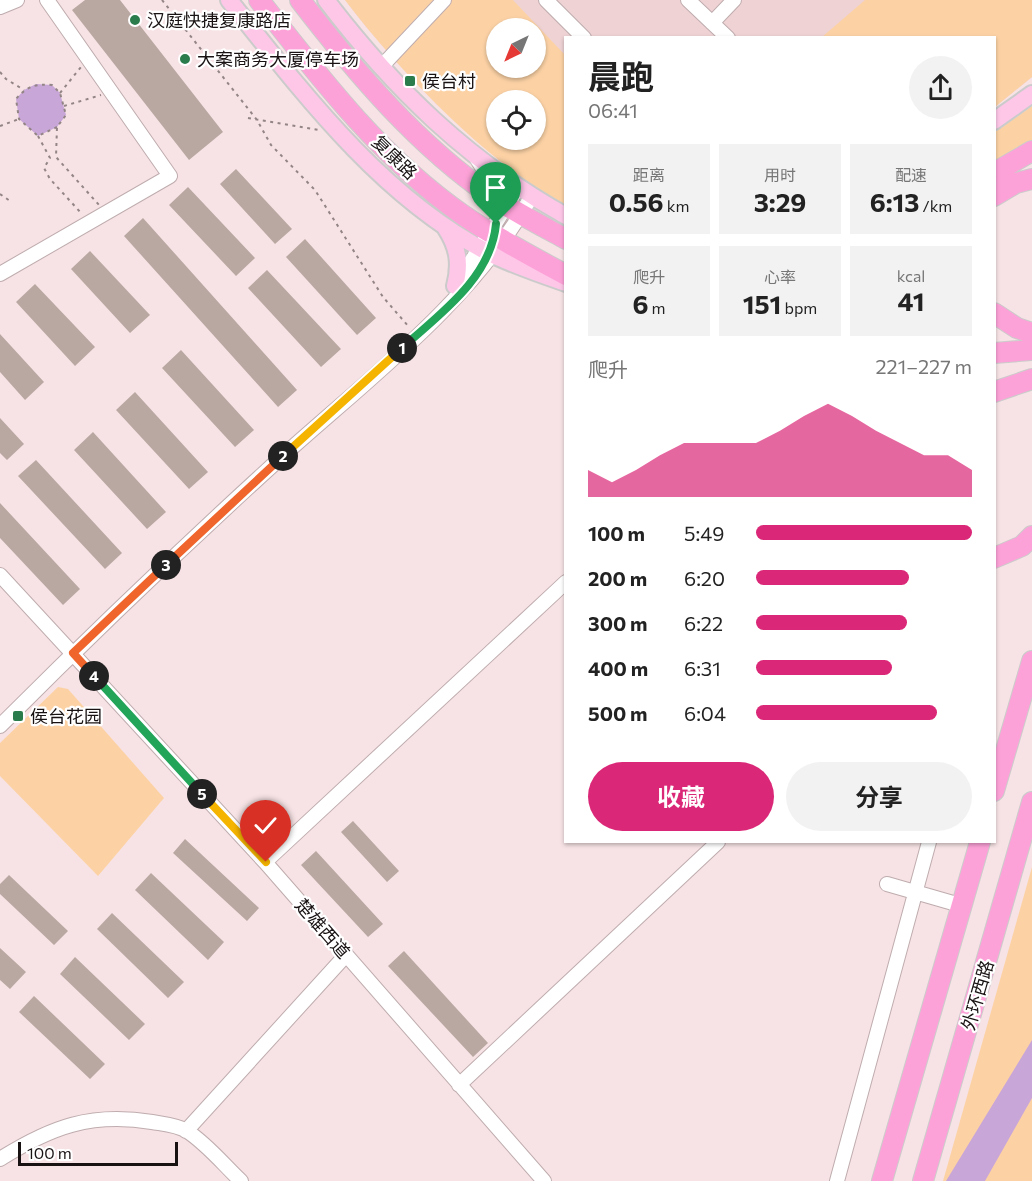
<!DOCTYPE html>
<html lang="zh">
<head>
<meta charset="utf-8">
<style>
  body { margin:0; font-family:Commissioner,"Noto Sans SC",sans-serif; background:#f2f2f2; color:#222; height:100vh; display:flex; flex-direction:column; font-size:22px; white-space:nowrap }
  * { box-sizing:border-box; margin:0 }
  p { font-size:20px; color:#767676 }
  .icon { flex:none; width:33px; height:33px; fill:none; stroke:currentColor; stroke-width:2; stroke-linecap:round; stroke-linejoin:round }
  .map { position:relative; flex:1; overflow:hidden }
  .drawer { position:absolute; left:564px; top:36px; width:432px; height:807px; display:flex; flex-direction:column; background:#fff; border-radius:0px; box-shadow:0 2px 4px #0004 }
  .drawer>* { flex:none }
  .needle { width:39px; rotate:223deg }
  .buttons { position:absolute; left:486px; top:18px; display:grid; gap:12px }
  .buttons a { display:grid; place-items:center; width:60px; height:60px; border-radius:50%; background:#fff; box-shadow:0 2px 4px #0004; font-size:30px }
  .scale { position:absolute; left:18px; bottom:15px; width:160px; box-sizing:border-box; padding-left:6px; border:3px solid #191213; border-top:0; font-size:16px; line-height:21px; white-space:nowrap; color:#191213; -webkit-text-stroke:4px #fff; paint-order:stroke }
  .pin { position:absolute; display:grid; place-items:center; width:51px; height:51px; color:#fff; margin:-62px -26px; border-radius:50% 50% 50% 0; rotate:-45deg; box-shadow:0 0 6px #0007 }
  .pin .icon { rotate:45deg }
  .km { position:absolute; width:30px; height:30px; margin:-15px; border-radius:50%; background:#222; color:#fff; font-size:16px; line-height:30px; text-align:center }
  .round { display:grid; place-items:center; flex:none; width:63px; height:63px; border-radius:32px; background:#f2f2f2 }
  .headline { display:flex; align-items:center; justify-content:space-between; height:102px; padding:0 24px }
  h1 { font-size:33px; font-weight:700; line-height:45px }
  .stats { display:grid; grid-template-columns:repeat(3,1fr); gap:9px; height:102px; padding:6px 24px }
  .stats div { display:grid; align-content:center; border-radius:0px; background:#f2f2f2; text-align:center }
  .stats b { font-size:26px; font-weight:700 }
  .stats small { font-size:16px; font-weight:400 }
  .stats p { font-size:16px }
  .chart { height:168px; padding:12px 24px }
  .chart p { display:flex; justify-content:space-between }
  .chart svg { width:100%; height:108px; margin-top:6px; fill:#db2777; opacity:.7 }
  .action { display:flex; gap:12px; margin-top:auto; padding:12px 24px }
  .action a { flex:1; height:69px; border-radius:36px; background:#db2777; color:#fff; font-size:24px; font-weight:700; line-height:69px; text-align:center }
  .action a+a { background:#f2f2f2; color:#222 }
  ul { padding:0 24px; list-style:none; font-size:20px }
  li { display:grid; grid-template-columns:96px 72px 1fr; align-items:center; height:45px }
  li i { height:15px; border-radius:8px; background:#db2777 }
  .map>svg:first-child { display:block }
  .built { fill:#eed2d4; fill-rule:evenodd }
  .green { fill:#fcd2a5; fill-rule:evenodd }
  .water { fill:#c9a6d8 }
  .building { fill:#b9a8a2 }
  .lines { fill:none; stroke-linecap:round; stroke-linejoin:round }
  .minor-casing { stroke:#bfacae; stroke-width:16 }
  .major-casing { stroke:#cccbcb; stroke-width:20 }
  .highway-casing { stroke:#cccbcb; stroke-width:22 }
  .path { stroke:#938586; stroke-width:2; stroke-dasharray:3 4.5; stroke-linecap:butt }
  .minor { stroke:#fff; stroke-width:14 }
  .major { stroke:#fec7e8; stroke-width:16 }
  .highway { stroke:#fda2d8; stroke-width:20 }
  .split-1-casing { stroke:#fff; stroke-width:12 }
  .split-2-casing { stroke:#fff; stroke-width:12 }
  .split-3-casing { stroke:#fff; stroke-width:12 }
  .split-4-casing { stroke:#fff; stroke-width:12 }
  .split-5-casing { stroke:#fff; stroke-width:12 }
  .split-6-casing { stroke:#fff; stroke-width:12 }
  .split-1 { stroke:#22a559; stroke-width:8 }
  .split-2 { stroke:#f5b400; stroke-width:8 }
  .split-3 { stroke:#f0652b; stroke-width:8 }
  .split-4 { stroke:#f0652b; stroke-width:8 }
  .split-5 { stroke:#22a559; stroke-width:8 }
  .split-6 { stroke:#f5b400; stroke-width:8 }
  .poi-dot { fill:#2b7c4c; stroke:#fff; stroke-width:2 }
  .labels { text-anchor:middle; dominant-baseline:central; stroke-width:4.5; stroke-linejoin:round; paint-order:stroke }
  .poi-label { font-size:18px; fill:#191213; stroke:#fff; text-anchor:start }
  .street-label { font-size:18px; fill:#191213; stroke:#fff }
</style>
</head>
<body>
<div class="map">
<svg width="1032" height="1181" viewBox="0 0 1032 1181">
  <rect width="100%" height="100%" fill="#f7e3e5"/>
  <path class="built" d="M 345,0 L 1032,0 L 1032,77 L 995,107 L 994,38 L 566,38 L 565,205 L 494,155 L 436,104 L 366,27 ZM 496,28 L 536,28 L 536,68 L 496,68 ZM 496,100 L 536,100 L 536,140 L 496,140 Z"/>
  <path class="green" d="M 345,0 L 513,0 L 565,55 L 565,205 C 488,164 398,70 345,0 ZM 496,28 L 536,28 L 536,68 L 496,68 ZM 496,100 L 536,100 L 536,140 L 496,140 Z
    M 865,0 L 1032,0 L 1032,77 L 995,107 L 994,38 L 822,37 Z
    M 1032,106 L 1032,141 L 995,164 L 995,132 Z
    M 58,687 L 68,689 L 164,798 L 98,876 L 0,776 L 0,743 Z
    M 1032,867 L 1032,1181 L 943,1181 Z"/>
  <path class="water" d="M 36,84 L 52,85 L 60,93 L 66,115 L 57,127 L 38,136 L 19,119 L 16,99 L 24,90 Z
    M 1032,1040 L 1032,1098 L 985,1181 L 946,1181 Z"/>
  <path class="building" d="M 85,0 L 120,0 L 223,132 L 189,160 L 72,10 Z
    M 236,169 L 292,229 L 275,244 L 220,184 Z
    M 188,187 L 255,258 L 236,276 L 169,205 Z
    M 143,218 L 297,390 L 278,407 L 124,236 Z
    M 305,239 L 376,318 L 357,335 L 286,257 Z
    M 90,251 L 150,315 L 130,333 L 71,269 Z
    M 267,270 L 341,349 L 321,367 L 248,288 Z
    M 35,284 L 95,347 L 75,366 L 16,302 Z
    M 0,334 L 44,382 L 25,400 L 0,372 Z
    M 181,350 L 254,430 L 235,447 L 162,368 Z
    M 135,392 L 208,472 L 189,489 L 116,410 Z
    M 0,418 L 24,444 L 7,460 L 0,453 Z
    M 93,432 L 166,512 L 147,529 L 74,450 Z
    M 36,460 L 122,553 L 105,569 L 18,476 Z
    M 0,503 L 80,589 L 63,605 L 0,538 Z
    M 353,821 L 399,871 L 387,882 L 341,832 Z
    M 185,839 L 259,908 L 247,921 L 173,853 Z
    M 316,851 L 383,924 L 368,937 L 301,865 Z
    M 151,873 L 224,942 L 208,960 L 135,890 Z
    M 9,875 L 68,931 L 54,945 L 0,894 L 0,884 Z
    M 112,913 L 184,982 L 168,998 L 97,929 Z
    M 0,948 L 26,972 L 10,989 L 0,980 Z
    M 404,951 L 488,1043 L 473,1057 L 388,966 Z
    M 75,957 L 145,1024 L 129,1040 L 60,974 Z
    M 34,996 L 105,1064 L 90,1079 L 19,1012 Z"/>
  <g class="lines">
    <g class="minor-casing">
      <path id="minor" d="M 546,0 L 584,38
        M 688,0 L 728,38
        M 0,7 L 17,0
        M 712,23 L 734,0
        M 381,67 L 444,0
        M 477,159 L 487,175 L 494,199
        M 0,274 L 170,176 L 47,0
        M 456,285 L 518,188
        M 0,575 L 265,862 L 544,1181
        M 0,726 C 93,633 188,542 285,454 C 373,375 472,301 531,197
        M 265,862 L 566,582
        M 887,884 L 960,905
        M 459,1085 L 718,842
        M 186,1131 L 346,955
        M 0,1159 C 51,1127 91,1112 152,1122 C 163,1124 177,1125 187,1131 C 207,1144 224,1165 241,1181
        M 837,1181 L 929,842"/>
    </g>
    <g class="major-casing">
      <path id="major" d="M 229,0 C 303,93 381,197 489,253 C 513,265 540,274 566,283
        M 326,0 C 393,88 469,162 566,216
        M 994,121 L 1032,94
        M 445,227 C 458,247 461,263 455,286"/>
    </g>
    <g class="highway-casing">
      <path id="highway" d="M 259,0 C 320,78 381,158 463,215 C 496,238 531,256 566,275
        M 300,0 C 357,74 417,145 494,198 C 517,213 542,226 566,239
        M 994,173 L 1032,151
        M 994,196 L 1016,183 L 1032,179
        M 994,313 L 1017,328 L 1032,333
        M 994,353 L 1032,350
        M 994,392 L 1032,379
        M 994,558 L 1022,546 L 1032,536
        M 994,791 L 1032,661
        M 882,1181 L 980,842
        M 923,1181 L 1032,802"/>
    </g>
    <path class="path" d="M 162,0 L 257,120 L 271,145 L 315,190 L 383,297 L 409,327
      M 0,72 L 6,79 L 24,90
      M 60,93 L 81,67
      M 64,106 L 101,95
      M 248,118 L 319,130
      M 0,126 L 19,119
      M 57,127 L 38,136 L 19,119 L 16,99 C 27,86 35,84 52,85 L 60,93 L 66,115 L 57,127 L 56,157 L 99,205
      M 38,136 L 50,158 L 44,168 L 50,179 L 82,214
      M 0,194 L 10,201"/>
    <use href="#minor" class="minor"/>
    <use href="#major" class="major"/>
    <use href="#highway" class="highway"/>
  </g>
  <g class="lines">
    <g class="split-1-casing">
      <path id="split-1" d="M 402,348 C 440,314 491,278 496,224"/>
    </g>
    <g class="split-2-casing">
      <path id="split-2" d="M 283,456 L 402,348"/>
    </g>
    <g class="split-3-casing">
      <path id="split-3" d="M 166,565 L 283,456"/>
    </g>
    <g class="split-4-casing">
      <path id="split-4" d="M 94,676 L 73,653 L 166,565"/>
    </g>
    <g class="split-5-casing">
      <path id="split-5" d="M 94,676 L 202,794"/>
    </g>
    <g class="split-6-casing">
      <path id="split-6" d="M 202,794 L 266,862"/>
    </g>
    <use href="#split-1" class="split-1"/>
    <use href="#split-2" class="split-2"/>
    <use href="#split-3" class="split-3"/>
    <use href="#split-4" class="split-4"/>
    <use href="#split-5" class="split-5"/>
    <use href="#split-6" class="split-6"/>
  </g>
  <g class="poi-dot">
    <circle cx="135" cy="20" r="6"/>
    <circle cx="185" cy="59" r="6"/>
    <rect x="404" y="75" width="12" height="12" rx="3"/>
    <rect x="12" y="710" width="12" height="12" rx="3"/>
  </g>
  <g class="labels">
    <g class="poi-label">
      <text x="147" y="20">汉庭快捷复康路店</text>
      <text x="197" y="59">大案商务大厦停车场</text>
      <text x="422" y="81">侯台村</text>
      <text x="30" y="716">侯台花园</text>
    </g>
    <g class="street-label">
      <text transform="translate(395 157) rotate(44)">复康路</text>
      <text transform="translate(323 928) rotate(49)">楚雄西道</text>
      <text transform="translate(977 995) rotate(-74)">外环西路</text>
    </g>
  </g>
</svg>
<div class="buttons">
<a><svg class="needle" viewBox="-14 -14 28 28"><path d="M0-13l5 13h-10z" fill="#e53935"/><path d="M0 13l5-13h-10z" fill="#767676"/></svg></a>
<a><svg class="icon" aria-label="locate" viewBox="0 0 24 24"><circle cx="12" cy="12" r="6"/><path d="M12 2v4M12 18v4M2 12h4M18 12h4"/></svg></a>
</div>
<div class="scale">100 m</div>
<div class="pin" style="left:496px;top:224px;background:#1e9e55"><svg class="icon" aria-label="arrive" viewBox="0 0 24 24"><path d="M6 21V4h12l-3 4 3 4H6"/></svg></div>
<div class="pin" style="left:266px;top:862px;background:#d93025"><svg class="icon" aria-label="check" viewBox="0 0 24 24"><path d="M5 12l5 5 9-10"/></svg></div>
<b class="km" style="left:402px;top:348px">1</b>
<b class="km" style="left:283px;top:456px">2</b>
<b class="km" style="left:166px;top:565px">3</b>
<b class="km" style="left:94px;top:676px">4</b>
<b class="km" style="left:202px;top:794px">5</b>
<section class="drawer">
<div class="headline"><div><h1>晨跑</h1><p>06:41</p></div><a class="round"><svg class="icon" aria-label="share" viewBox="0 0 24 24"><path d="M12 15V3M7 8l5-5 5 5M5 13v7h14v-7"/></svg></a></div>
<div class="stats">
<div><p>距离</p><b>0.56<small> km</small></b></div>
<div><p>用时</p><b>3:29</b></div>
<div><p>配速</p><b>6:13<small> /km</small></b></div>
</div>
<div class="stats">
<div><p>爬升</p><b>6<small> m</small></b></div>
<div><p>心率</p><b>151<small> bpm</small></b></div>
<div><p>kcal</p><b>41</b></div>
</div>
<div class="chart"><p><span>爬升</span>221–227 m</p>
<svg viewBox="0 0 160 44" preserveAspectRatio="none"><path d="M0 44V33L10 38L20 33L30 27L40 22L50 22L60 22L70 22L80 17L90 11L100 6L110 11L120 17L130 22L140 27L150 27L160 33V44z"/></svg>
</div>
<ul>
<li><b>100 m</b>5:49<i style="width:100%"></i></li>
<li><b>200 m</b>6:20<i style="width:71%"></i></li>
<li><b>300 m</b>6:22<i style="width:70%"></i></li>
<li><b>400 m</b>6:31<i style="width:63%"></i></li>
<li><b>500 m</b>6:04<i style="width:84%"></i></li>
</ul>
<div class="action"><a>收藏</a><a>分享</a></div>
</section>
</div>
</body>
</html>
